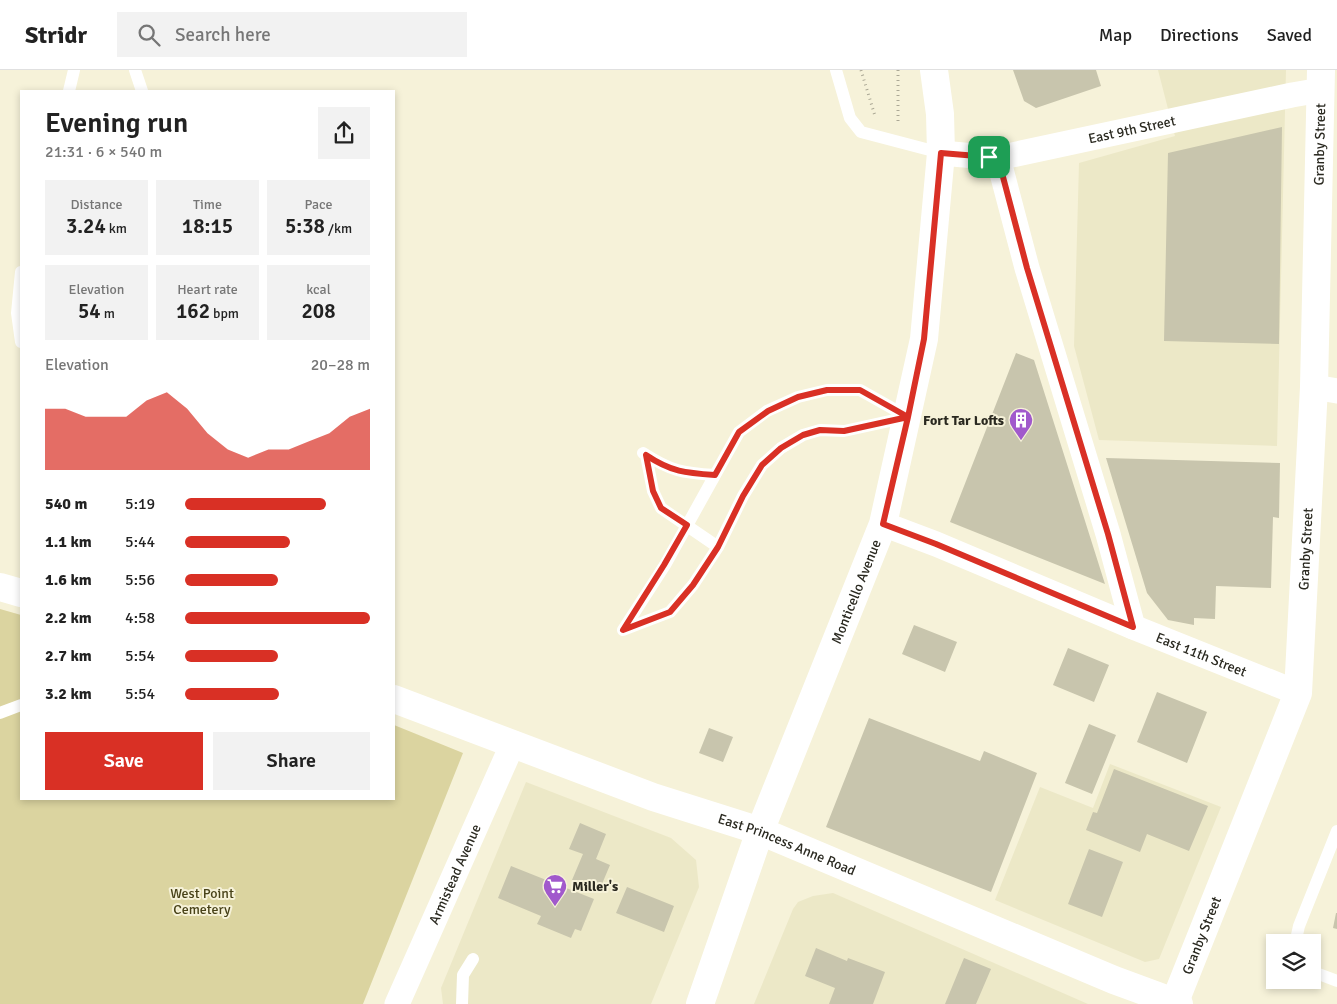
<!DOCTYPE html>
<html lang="en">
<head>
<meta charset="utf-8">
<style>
  body { margin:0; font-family:Signika,sans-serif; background:#f2f2f2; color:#222; height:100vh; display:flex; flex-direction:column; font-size:19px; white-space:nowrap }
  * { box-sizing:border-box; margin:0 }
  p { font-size:16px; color:#767676 }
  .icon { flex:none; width:28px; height:28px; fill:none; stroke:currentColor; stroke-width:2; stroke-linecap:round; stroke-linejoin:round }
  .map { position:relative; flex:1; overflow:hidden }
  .panel { position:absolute; left:20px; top:20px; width:375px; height:710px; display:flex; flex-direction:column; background:#fff; border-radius:0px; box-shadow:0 2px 8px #0003 }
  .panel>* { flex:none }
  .fabs { position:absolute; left:1266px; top:864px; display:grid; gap:10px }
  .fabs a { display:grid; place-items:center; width:55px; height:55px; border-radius:0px; background:#fff; box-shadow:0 2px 8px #0003; font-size:25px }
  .pin { position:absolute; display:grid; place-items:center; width:42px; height:42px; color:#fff; margin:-21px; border-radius:10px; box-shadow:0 2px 8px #0006 }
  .round { display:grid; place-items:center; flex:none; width:52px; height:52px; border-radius:0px; background:#f2f2f2 }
  .overview { display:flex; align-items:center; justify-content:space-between; height:85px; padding:0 25px }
  h1 { font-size:28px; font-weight:600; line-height:38px }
  .figures { display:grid; grid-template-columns:repeat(3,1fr); gap:8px; height:85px; padding:5px 25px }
  .figures div { display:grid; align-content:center; border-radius:0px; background:#f2f2f2; text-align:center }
  .figures b { font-size:21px; font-weight:600 }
  .figures small { font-size:14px; font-weight:400 }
  .figures p { font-size:14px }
  .chart { height:140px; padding:10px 25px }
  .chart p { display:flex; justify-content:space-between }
  .chart svg { width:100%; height:90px; margin-top:5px; fill:#d93025; opacity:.7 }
  .primary-button { display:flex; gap:10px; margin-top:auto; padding:10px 25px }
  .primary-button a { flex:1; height:58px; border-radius:0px; background:#d93025; color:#fff; font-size:20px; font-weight:600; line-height:58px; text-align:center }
  .primary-button a+a { background:#f2f2f2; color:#222 }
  ul { padding:0 25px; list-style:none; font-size:16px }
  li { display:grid; grid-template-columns:80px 60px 1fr; align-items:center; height:38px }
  li i { height:12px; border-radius:6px; background:#d93025 }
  header { display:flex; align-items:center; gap:30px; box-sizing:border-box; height:70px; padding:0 25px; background:#fff; border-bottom:1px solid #e0e0e0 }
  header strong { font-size:24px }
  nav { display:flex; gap:28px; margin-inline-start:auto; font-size:18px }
  .search { width:350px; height:45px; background:#f2f2f2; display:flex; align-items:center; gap:12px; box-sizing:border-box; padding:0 18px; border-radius:0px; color:#767676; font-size:19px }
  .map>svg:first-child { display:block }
  .built { fill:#ece8c7 }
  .green { fill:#dbd4a0 }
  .building { fill:#c8c5ad }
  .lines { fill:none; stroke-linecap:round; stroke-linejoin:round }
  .path { stroke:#aba895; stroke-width:3; stroke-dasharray:1 4; stroke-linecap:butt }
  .lane { stroke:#fff; stroke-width:12 }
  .street { stroke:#fff; stroke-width:25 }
  .secondary { stroke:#fff; stroke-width:28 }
  .primary { stroke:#fff; stroke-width:28 }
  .route-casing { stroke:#fff; stroke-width:10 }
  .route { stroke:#d93025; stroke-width:6 }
  .labels { text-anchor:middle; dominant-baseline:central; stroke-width:4; stroke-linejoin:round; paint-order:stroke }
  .street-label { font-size:14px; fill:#2a2920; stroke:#f6f2d9 }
  .poi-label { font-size:14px; font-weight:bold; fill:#2a2920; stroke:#f6f2d9; text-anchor:end }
  .park-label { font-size:14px; fill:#484218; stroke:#f6f2d9 }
</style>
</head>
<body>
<header>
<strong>Stridr</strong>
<div class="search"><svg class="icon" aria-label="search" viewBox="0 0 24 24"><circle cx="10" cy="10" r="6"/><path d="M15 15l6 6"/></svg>Search here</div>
<nav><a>Map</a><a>Directions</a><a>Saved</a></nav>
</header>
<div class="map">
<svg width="1337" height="934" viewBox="0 0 1337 934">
  <rect width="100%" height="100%" fill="#f6f2d9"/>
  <path class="built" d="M 1158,0 L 1286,0 L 1277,376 L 1099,370 L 1074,276 L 1079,93 L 1175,66 Z
    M 1110,694 L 1221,737 L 1159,889 L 1145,892 L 995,830 L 1040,717 L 1093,738 Z
    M 526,712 L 671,768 L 696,790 L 699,817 L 651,934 L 443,934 L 441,918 Z
    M 833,823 L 969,882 L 1088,934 L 754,934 L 793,839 L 798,832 L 813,826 Z"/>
  <path class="green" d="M 0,539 L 21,545 L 21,729 L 394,729 L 394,655 L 463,683 L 363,934 L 0,934 Z"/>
  <path class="building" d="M 1013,0 L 1096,0 L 1101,16 L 1036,38 L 1024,31 Z
    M 1282,57 L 1279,274 L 1164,271 L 1168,83 Z
    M 1016,283 L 1034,290 L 1105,514 L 950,452 Z
    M 1106,388 L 1280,393 L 1279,448 L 1273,447 L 1271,518 L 1216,516 L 1215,549 L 1194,548 L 1194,555 L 1168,550 L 1147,523 Z
    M 914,555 L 957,572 L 945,602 L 902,584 Z
    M 1068,578 L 1109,595 L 1094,632 L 1053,615 Z
    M 1157,622 L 1207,642 L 1187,693 L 1137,672 Z
    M 869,648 L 980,691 L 984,681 L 1037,703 L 991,822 L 826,757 Z
    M 1089,654 L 1116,665 L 1092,724 L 1065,713 Z
    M 709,658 L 733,667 L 723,692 L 699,683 Z
    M 1114,699 L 1208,736 L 1189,781 L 1147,764 L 1140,782 L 1086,760 L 1093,742 L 1097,743 Z
    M 580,753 L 606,764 L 596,789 L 610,795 L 599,821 L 572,810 L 583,784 L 569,779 Z
    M 1089,779 L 1123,792 L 1102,847 L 1068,834 Z
    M 511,796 L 594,829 L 581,861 L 575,859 L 571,868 L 537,854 L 541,846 L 498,828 Z
    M 627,817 L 674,836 L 664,862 L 616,843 Z
    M 1336,843 L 1337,843 L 1337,859 L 1333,858 Z
    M 816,878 L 847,891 L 848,888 L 885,902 L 873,934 L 829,934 L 835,918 L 805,906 Z
    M 964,888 L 991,899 L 976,934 L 945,934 Z"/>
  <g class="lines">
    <path class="path" d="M 861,0 L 875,46
      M 898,0 L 898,52"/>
    <path class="lane" d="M 135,0 L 142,21
      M 836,0 L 850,48 L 861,62 L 941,83
      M 69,21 L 74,0
      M 21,202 L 17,243 L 21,272
      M 643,383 C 671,401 682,403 715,405
      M 646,385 L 653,421 L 661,438 L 718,477
      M 623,560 L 665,495 L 739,362 L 767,341 L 798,327 L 827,320 L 860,320 L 908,347
      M 623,560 L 670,542 L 693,515 L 718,477 L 743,426 L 762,395 L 781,378 L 803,365 L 820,360 L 844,361 L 908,347
      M 0,643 L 21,635
      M 1298,872 L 1297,865 L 1299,856 L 1337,761
      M 1312,900 L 1316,903 L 1337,911
      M 462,934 L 463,905 L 473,889"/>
    <g class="street">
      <path id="s1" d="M 941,83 L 998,88 L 1292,25 L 1321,20"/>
      <path d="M 998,88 L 1027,198 L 1108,464 L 1133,557"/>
      <path d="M 1314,317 L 1337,321"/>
      <path id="s2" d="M 883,454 L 936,474 L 1133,557 L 1298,623"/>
      <path id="s3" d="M 397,934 L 513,673"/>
    </g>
    <g class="secondary">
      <path d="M 0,517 L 21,523"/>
      <path id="s4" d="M 394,629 L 653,727 L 760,761 L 1114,910 L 1179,934"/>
      <path id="s5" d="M 1174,934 L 1298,623 L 1314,317 L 1321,0"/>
    </g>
    <path class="primary" id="s6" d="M 700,934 L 760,761 L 883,454 L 924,269 L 941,83 L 940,44 L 934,0"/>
  </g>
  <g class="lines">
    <g class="route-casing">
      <path id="route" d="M 989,87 L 941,83 L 924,269 L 908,347 L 860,320 L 827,320 L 798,327 L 768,341 L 739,362 L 715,405 C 686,403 671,402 646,385 L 653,421 L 661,438 L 687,455 L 664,495 L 623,560 L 670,542 L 693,515 L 718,477 L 743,426 L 762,395 L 781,378 L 803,365 L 820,360 L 844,361 L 908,347 L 883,454 L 936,474 L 1133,557 L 1108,464 L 1027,198 L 998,88 L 989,87"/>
    </g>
    <use href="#route" class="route"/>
  </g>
  <defs>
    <g id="building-pin" transform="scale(1.25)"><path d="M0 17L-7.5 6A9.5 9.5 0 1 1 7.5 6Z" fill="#a159cc" stroke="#f6f2d9"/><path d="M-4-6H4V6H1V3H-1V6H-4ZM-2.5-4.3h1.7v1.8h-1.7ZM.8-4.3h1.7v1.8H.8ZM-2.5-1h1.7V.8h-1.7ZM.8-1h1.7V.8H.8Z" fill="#fff"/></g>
    <g id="supermarket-pin" transform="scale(1.25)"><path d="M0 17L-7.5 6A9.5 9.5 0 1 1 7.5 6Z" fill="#a159cc" stroke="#f6f2d9"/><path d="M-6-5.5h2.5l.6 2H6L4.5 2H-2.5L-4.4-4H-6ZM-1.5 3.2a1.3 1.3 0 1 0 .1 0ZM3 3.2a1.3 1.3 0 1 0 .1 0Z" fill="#fff"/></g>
  </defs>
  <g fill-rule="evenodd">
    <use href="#building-pin" x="1021" y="350"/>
    <use href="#supermarket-pin" x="555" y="816"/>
  </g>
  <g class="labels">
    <g class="street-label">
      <text stroke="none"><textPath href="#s1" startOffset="194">East 9th Street</textPath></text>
      <text stroke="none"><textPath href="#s5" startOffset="884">Granby Street</textPath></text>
      <text stroke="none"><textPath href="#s5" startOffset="479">Granby Street</textPath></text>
      <text stroke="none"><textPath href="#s6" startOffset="441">Monticello Avenue</textPath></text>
      <text stroke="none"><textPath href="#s2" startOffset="344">East 11th Street</textPath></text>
      <text stroke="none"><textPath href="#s4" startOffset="419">East Princess Anne Road</textPath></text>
      <text stroke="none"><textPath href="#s3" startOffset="142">Armistead Avenue</textPath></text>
      <text stroke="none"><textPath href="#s5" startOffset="74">Granby Street</textPath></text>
    </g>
    <g class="poi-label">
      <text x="1004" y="350">Fort Tar Lofts</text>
      <text x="572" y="816" text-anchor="start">Miller's</text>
    </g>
    <g class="park-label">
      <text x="202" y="823">West Point<tspan x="202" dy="16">Cemetery</tspan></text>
    </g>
  </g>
</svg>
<div class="fabs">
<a><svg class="icon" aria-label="layers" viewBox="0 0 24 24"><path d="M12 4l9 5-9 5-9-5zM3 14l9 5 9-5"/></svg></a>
</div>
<div class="pin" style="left:989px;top:87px;background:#1e9e55"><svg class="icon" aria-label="arrive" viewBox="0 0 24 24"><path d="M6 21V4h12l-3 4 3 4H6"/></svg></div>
<section class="panel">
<div class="overview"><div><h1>Evening run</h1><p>21:31 · 6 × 540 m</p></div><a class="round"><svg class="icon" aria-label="share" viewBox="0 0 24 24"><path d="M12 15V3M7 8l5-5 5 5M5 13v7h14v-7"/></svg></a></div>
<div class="figures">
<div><p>Distance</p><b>3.24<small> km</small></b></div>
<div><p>Time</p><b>18:15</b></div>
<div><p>Pace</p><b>5:38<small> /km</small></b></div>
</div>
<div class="figures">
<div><p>Elevation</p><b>54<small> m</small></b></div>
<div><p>Heart rate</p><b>162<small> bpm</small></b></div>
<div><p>kcal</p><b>208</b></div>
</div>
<div class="chart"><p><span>Elevation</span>20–28 m</p>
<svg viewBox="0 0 160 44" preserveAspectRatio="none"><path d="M0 44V14L10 14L20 18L30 18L40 18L50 10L60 6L70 14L80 26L90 34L100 38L110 34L120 34L130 30L140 26L150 18L160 14V44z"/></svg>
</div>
<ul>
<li><b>540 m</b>5:19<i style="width:76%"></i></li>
<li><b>1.1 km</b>5:44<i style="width:57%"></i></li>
<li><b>1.6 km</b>5:56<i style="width:50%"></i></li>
<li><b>2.2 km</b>4:58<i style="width:100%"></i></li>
<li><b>2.7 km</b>5:54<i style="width:50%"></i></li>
<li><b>3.2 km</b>5:54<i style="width:51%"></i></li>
</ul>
<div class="primary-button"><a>Save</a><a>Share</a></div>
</section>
</div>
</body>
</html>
